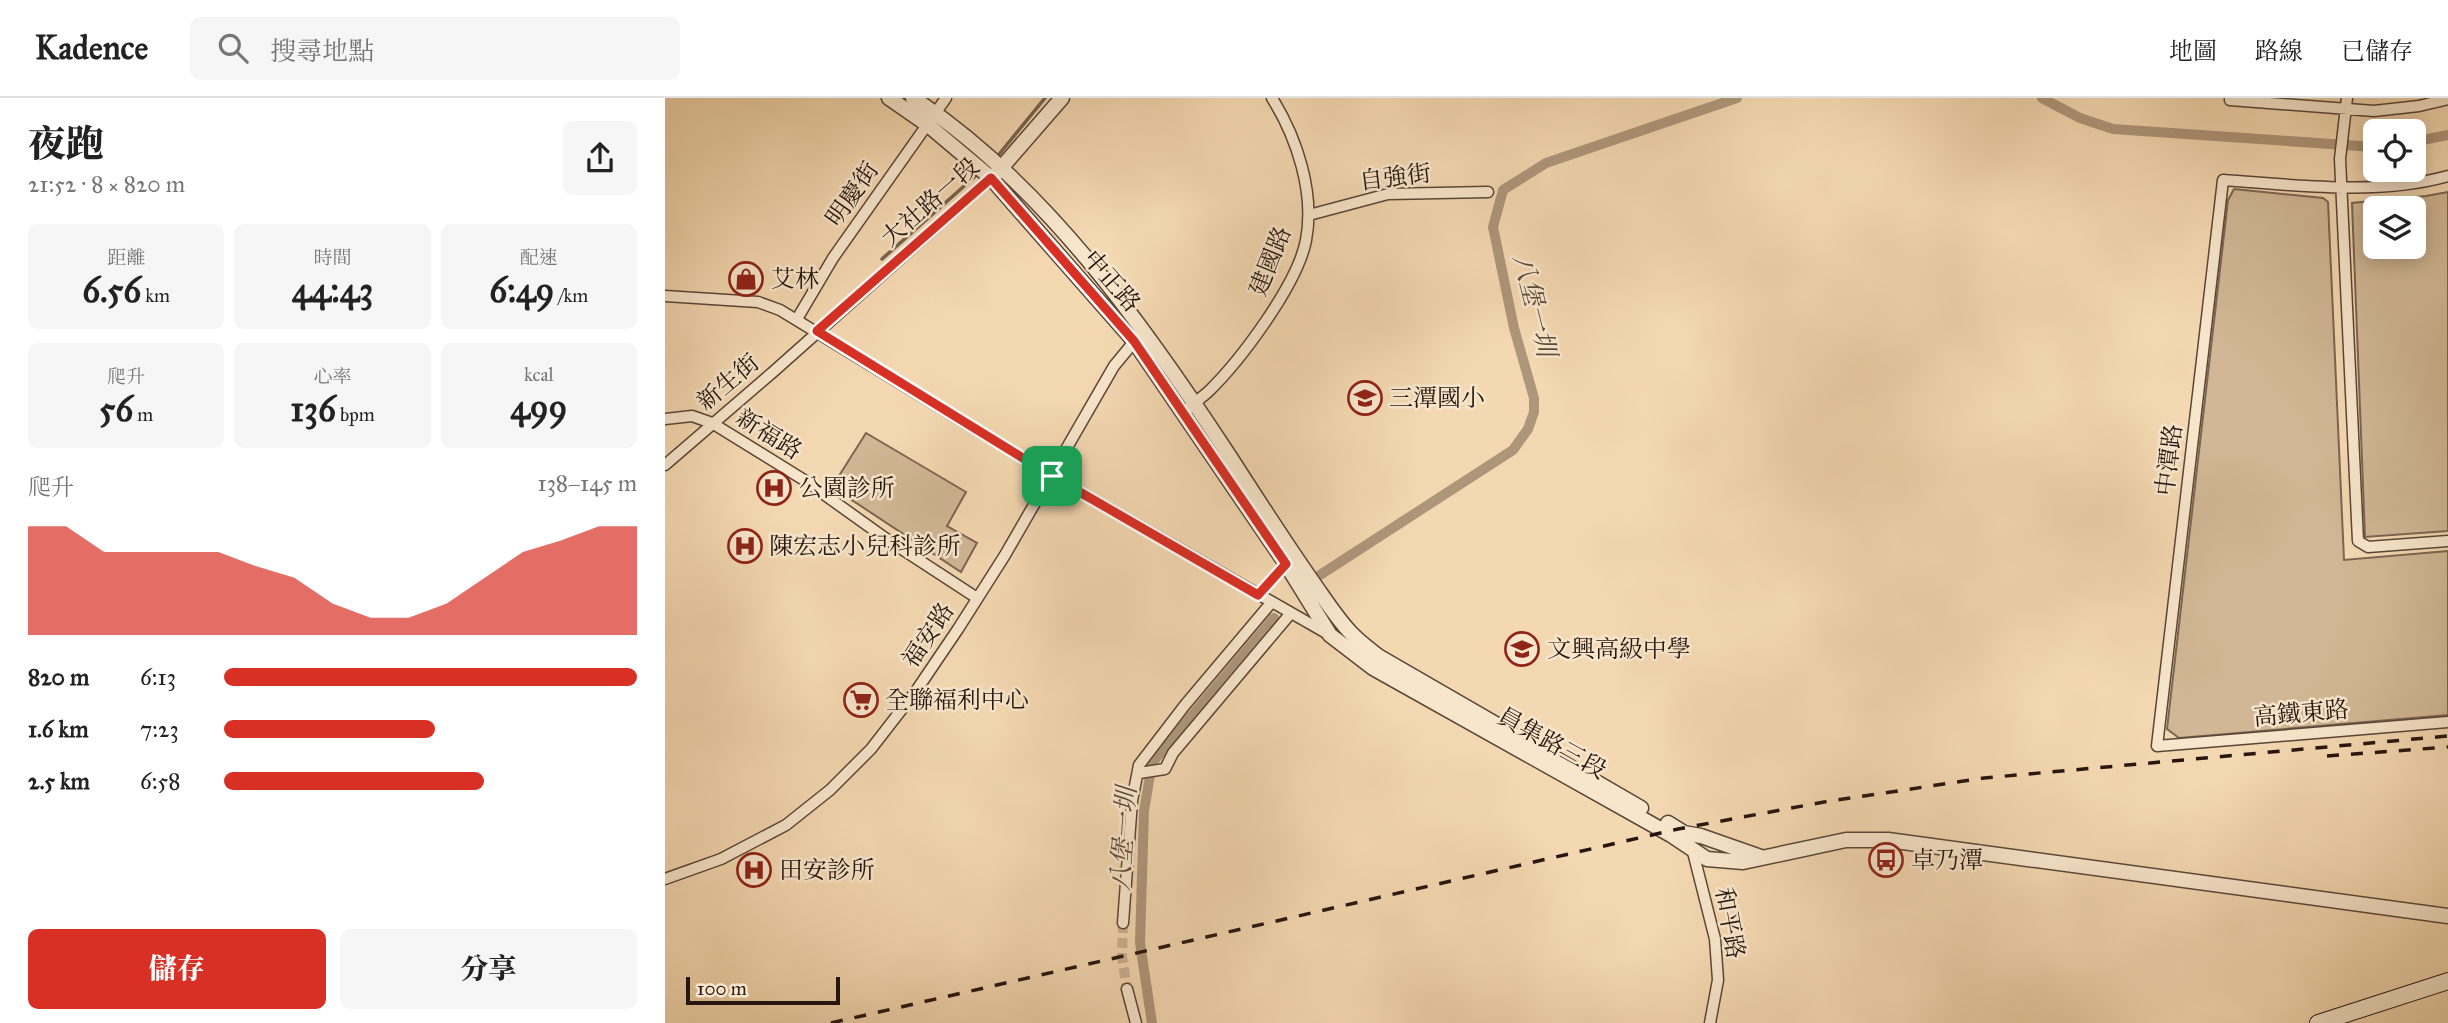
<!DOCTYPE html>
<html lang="zh-TW">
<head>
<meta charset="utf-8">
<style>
  body { margin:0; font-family:"IM FELL Great Primer","Noto Serif TC",serif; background:#f6f6f6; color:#222; height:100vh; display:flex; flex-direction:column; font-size:26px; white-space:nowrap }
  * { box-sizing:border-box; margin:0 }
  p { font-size:23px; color:#767676 }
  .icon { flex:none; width:38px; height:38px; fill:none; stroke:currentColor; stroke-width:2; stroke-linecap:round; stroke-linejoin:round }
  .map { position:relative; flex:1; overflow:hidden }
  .side { display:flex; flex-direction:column; background:#fff; width:665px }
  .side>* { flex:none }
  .controls { position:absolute; left:1698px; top:21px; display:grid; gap:14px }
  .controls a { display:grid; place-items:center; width:63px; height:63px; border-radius:10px; background:#fff; box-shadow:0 4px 18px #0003; font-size:35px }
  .scale { position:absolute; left:21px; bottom:18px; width:154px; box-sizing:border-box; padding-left:7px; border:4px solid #26160f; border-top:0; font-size:19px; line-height:24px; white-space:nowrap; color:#26160f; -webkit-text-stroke:5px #f8e6cc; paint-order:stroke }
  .pin { position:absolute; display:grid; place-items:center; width:60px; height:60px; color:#fff; margin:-30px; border-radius:14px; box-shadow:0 4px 10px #0006 }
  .round { display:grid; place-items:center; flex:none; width:74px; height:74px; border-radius:10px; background:#f6f6f6 }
  .headline { display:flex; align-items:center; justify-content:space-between; height:119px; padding:0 28px }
  h1 { font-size:38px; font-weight:800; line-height:52px }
  .figures { display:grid; grid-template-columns:repeat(3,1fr); gap:10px; height:119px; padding:7px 28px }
  .figures div { display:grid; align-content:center; border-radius:10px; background:#f6f6f6; text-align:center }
  .figures b { font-size:35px; font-weight:800 }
  .figures small { font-size:19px; font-weight:400 }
  .figures p { font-size:19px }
  .chart { height:196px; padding:14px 28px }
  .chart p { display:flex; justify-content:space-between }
  .chart svg { width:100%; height:126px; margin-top:7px; fill:#d93025; opacity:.7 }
  .cta { display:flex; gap:14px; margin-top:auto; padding:14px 28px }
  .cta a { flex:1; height:80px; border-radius:10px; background:#d93025; color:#fff; font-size:28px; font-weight:800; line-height:80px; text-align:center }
  .cta a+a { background:#f6f6f6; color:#222 }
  ul { padding:0 28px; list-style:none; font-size:23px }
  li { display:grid; grid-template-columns:112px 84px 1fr; align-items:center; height:52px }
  li i { height:18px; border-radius:9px; background:#d93025 }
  header { display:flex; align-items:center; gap:42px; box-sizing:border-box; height:98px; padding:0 35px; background:#fff; border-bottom:2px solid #e0e0e0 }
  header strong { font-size:33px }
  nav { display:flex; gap:38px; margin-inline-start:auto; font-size:24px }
  .search { width:490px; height:63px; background:#f6f6f6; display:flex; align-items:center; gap:18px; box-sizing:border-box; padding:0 24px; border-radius:10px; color:#767676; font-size:26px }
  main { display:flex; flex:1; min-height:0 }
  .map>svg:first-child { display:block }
  .green { fill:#d1b795; stroke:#7c6652; stroke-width:2; fill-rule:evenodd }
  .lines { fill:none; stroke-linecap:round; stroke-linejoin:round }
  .stream { stroke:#78634f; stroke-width:3.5 }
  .canal { stroke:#ae967a; stroke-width:10 }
  .minor-tunnel { stroke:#cbb191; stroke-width:10; stroke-dasharray:10 5; stroke-linecap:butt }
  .minor-casing { stroke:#5a4638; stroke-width:13 }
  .tertiary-casing { stroke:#5a4638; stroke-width:17 }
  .secondary-casing { stroke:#26160f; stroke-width:18 }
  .minor { stroke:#f8e6cc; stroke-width:10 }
  .tertiary { stroke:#f8e6cc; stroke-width:14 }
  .secondary { stroke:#f8e6cc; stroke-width:16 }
  .rail { stroke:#26160f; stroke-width:3.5; stroke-dasharray:12 12; stroke-linecap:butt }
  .route-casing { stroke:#fff; stroke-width:14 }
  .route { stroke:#d93025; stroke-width:9 }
  .labels { text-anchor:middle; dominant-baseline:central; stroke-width:5; stroke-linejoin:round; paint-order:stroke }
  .street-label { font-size:24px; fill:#26160f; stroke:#f8e6cc }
  .poi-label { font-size:24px; fill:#26160f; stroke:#f8e6cc; text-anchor:start }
  .water-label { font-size:26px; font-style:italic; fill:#5c493a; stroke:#f8e6cc }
</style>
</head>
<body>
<header>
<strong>Kadence</strong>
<div class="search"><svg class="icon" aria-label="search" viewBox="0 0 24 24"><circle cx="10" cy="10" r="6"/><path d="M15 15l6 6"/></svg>搜尋地點</div>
<nav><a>地圖</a><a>路線</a><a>已儲存</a></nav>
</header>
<main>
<section class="side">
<div class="headline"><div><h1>夜跑</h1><p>21:52 · 8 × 820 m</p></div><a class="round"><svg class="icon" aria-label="share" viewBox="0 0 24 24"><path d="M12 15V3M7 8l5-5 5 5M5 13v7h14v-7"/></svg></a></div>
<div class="figures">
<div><p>距離</p><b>6.56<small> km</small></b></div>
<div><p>時間</p><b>44:43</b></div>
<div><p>配速</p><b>6:49<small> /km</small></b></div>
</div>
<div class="figures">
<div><p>爬升</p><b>56<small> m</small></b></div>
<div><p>心率</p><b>136<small> bpm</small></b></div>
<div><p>kcal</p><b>499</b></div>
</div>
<div class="chart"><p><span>爬升</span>138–145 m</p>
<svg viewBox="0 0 160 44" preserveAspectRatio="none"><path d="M0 44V6L10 6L20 15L30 15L40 15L50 15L60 20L70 24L80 33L90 38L100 38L110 33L120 24L130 15L140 11L150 6L160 6V44z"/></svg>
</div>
<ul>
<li><b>820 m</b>6:13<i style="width:100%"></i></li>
<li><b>1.6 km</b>7:23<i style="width:51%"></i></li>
<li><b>2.5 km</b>6:58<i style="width:63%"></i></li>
</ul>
<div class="cta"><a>儲存</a><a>分享</a></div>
</section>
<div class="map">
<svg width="1783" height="925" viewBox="0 0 1783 925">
  <rect width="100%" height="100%" fill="#f4d8b1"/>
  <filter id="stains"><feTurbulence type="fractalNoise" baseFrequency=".00286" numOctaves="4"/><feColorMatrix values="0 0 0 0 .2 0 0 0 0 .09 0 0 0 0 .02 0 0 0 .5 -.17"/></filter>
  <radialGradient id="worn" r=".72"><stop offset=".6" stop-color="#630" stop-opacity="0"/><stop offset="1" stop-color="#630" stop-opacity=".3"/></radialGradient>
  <path class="green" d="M 1569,91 L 1658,100 L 1663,104 L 1679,462 L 1783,453 L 1783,617 L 1514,640 L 1502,631 L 1563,102 Z
    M 1783,94 L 1783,433 L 1700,439 L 1687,105 L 1761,98 ZM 1748,110 L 1748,149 L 1710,149 L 1710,110 Z
    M 201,335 L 301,394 L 282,428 L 312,445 L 296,474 L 167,389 Z"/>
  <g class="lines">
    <path class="stream" d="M 331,60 L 380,0
      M 217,161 L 315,74"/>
    <path class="canal" d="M 1377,0 L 1415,20 L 1448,31 L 1710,49
      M 1748,44 L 1783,37
      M 655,477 L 848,352 L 863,331 L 869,314 L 869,300 L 849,230 L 828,129 L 838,92 L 881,65 L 1072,0
      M 487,925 L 475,845 L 479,713 L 487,665 L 609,520"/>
    <path class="minor-tunnel" d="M 458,825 L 457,858 L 462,891"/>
    <g class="minor-casing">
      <path id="minor" d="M 1565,0 L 1565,2 L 1709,13 L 1754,8 L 1783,1
        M 1682,0 L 1675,61 L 1693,443 L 1703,449 L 1783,443
        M 1783,78 C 1711,98 1631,87 1558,82 L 1492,648 L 1783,624
        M 644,117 L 723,96 L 823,94
        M 0,198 L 93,204 L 115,212 L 387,378 L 663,536
        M 132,221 L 168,160 L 281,0
        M 519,315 C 526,307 535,301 543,294 C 575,263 633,186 641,142 C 650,95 632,40 607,0
        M 0,321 L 27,318 L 47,325 L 139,382 L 220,440 L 312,500
        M 0,367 L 108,274 L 326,80
        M 593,497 L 621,466
        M 474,675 L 500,671 L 508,655 L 626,515
        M 1027,750 L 1050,841 L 1053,882 L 1045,925
        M 0,781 L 56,761 L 121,727 L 165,692 L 206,651 L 251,593 L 293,531 L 340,457 L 449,268 L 473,239
        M 458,825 L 467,703 L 474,667 L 520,607 L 606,505
        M 462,891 L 471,925"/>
    </g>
    <g class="tertiary-casing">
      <path id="tertiary" d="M 224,0 L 263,27 L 326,80 L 469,243 L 621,466 L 665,537 L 708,570 L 1006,737 L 1042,761 L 1078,764 L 1181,742 L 1223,742 L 1783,818
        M 248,0 C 380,87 480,229 565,359 C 592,401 619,443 647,483 C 659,500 671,519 685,534 C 693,543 704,551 713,558 L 976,710
        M 330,77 L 397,0
        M 1003,725 L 1019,735 L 1036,738 L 1096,759"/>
    </g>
    <g class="secondary-casing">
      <path id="secondary" d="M 1653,925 L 1783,883"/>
    </g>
    <use href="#minor" class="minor"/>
    <use href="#tertiary" class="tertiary"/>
    <use href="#secondary" class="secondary"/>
    <path class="rail" d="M 1662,658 L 1783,649
      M 166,925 L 1013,731 L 1159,704 L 1319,680 L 1783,638"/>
  </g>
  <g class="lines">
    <g class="route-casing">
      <path id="route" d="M 326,80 L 469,243 L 621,466 L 593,497 L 387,378 L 152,233 Z"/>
    </g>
    <use href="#route" class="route"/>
  </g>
  <defs>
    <g id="shop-ring" transform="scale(1.75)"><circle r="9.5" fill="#f8e6cc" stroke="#8f2418" stroke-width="1.5"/><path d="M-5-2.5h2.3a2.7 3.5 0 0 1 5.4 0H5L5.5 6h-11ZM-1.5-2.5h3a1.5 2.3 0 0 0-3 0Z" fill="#8f2418"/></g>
    <g id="school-ring" transform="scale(1.75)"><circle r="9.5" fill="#f8e6cc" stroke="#8f2418" stroke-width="1.5"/><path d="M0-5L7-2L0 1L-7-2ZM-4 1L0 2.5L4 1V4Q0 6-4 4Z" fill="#8f2418"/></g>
    <g id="hospital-ring" transform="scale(1.75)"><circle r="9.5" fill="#f8e6cc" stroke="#8f2418" stroke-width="1.5"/><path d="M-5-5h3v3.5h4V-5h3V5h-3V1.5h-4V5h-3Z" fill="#8f2418"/></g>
    <g id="supermarket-ring" transform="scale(1.75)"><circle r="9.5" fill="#f8e6cc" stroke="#8f2418" stroke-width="1.5"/><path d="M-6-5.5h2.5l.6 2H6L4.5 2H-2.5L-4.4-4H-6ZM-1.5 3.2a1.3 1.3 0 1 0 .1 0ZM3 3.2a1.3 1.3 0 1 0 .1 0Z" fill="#8f2418"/></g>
    <g id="bus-ring" transform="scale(1.75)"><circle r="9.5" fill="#f8e6cc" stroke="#8f2418" stroke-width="1.5"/><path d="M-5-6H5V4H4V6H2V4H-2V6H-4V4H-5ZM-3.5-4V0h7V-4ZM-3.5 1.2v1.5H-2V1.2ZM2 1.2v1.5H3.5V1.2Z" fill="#8f2418"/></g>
  </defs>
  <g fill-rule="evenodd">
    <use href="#shop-ring" x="81" y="181"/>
    <use href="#school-ring" x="700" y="300"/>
    <use href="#hospital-ring" x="109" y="390"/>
    <use href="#hospital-ring" x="80" y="448"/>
    <use href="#school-ring" x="857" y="551"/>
    <use href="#supermarket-ring" x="196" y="602"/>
    <use href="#bus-ring" x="1221" y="762"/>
    <use href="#hospital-ring" x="89" y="772"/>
  </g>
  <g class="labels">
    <g class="street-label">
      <text transform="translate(730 79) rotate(-7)">自強街</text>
      <text transform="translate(187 96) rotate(-55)">明慶街</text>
      <text transform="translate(265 104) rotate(-41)">大社路一段</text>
      <text transform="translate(605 163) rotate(-68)">建國路</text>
      <text transform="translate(447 183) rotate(49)">中正路</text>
      <text transform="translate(63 284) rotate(-40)">新生街</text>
      <text transform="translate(104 336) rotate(32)">新福路</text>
      <text transform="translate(1504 362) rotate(-83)">中潭路</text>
      <text transform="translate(263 537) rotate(-56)">福安路</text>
      <text transform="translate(1636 615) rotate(-5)">高鐵東路</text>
      <text transform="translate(887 645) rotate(29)">員集路三段</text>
      <text transform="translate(1065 825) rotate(80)">和平路</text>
    </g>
    <g class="poi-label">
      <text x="106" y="181">艾林</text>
      <text x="724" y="300">三潭國小</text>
      <text x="134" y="390">公園診所</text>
      <text x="104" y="448">陳宏志小兒科診所</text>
      <text x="882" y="551">文興高級中學</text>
      <text x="220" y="602">全聯福利中心</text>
      <text x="1246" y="762">卓乃潭</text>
      <text x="114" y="772">田安診所</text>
    </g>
    <g class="water-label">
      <text transform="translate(870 207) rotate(76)">八堡一圳</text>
      <text transform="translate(458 741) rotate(-86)">八堡一圳</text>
    </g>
  </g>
  <rect width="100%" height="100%" filter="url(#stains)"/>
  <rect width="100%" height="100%" fill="url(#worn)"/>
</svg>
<div class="controls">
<a><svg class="icon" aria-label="locate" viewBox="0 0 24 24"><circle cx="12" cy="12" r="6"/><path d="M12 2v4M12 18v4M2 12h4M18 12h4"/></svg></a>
<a><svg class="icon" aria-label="layers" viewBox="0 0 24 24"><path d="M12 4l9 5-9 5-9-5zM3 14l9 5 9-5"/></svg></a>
</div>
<div class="scale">100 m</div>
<div class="pin" style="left:387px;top:378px;background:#1e9e55"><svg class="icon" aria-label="arrive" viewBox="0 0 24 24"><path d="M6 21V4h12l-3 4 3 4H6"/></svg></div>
</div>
</main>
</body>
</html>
